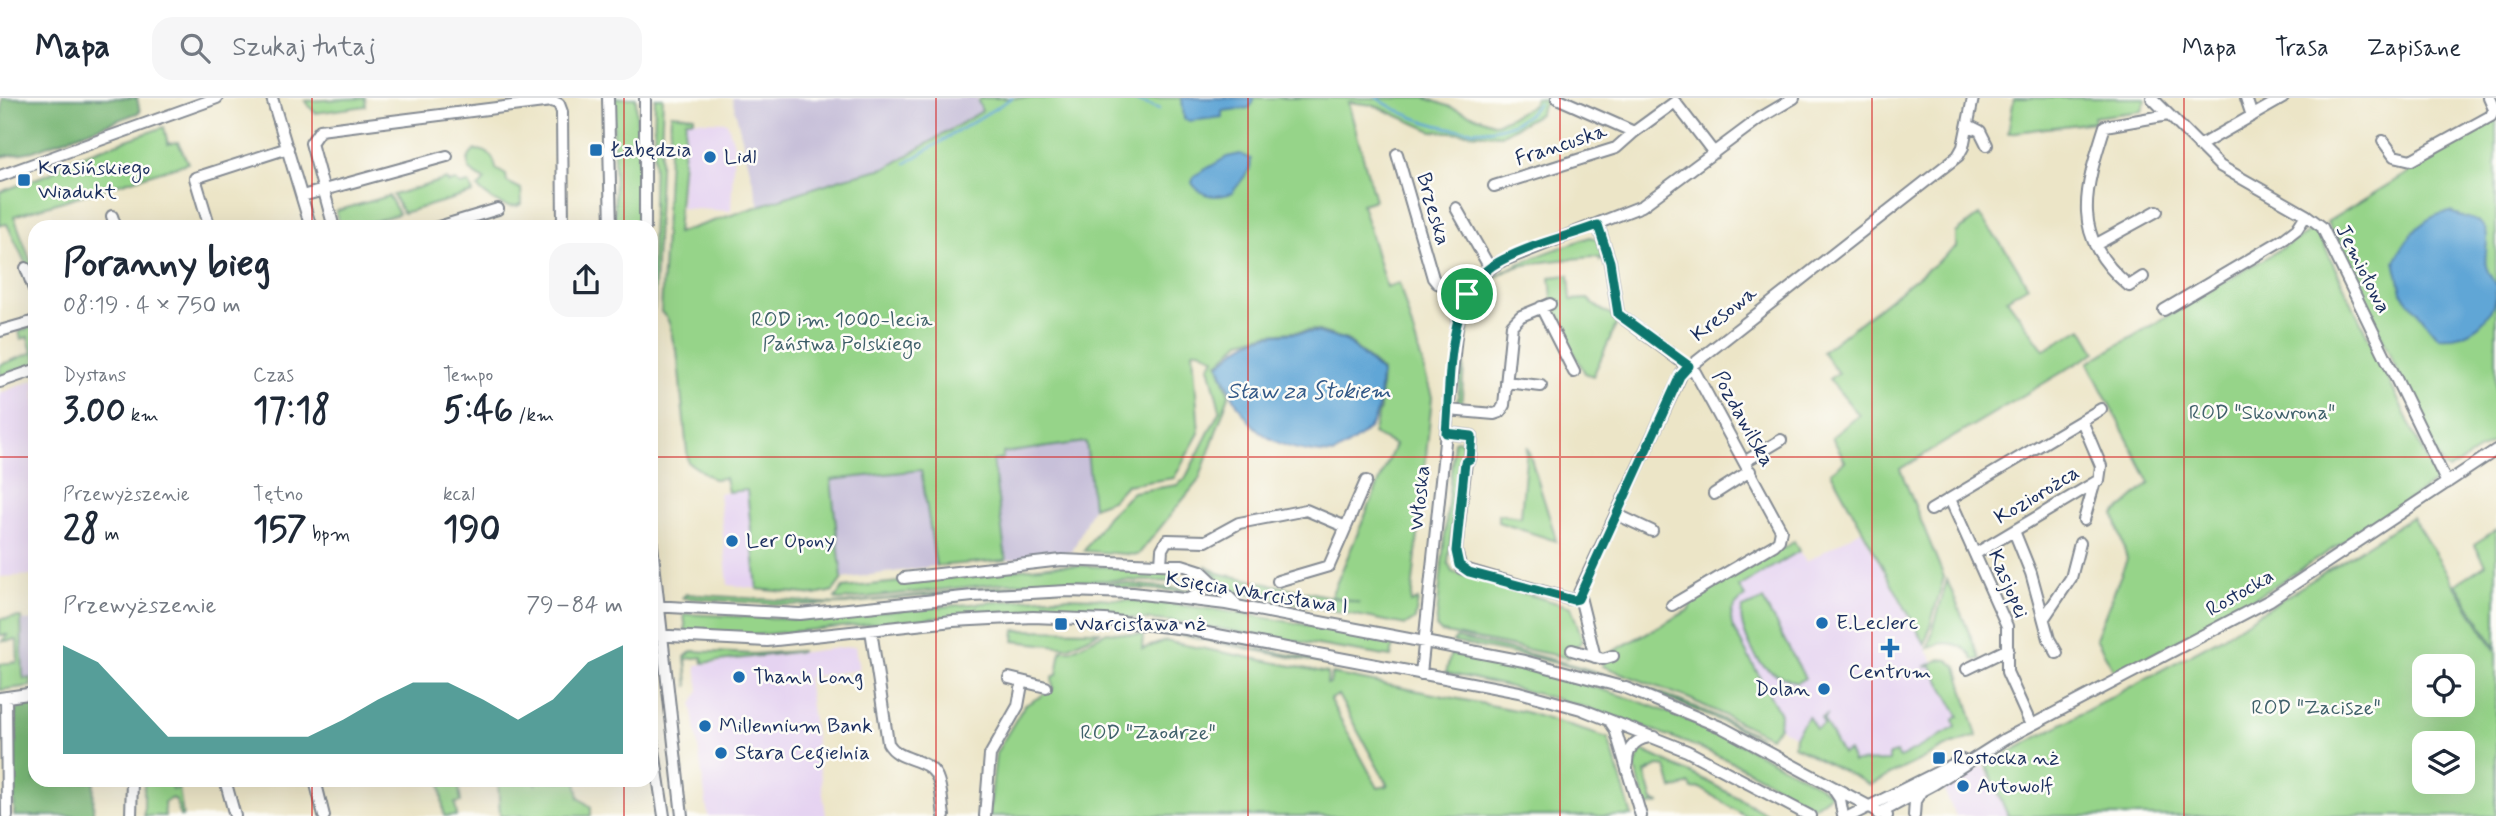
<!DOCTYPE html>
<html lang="pl">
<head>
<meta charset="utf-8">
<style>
  body { margin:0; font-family:Mynerve,sans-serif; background:#f6f6f7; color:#1f2937; height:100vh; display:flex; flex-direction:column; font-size:26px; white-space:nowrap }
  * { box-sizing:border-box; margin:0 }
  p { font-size:23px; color:#747a83 }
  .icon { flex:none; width:38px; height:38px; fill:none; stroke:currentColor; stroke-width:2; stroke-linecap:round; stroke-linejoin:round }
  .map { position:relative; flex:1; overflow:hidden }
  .panel { position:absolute; left:28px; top:122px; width:630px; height:567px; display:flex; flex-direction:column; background:#fff; border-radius:21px; box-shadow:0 7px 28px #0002 }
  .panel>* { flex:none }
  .fabs { position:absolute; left:2412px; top:556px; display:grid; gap:14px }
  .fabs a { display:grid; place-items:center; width:63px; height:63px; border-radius:14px; background:#fff; box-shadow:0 7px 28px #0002; font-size:35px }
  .pin { position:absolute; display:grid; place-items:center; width:60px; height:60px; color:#fff; margin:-30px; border:4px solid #fff; border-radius:50%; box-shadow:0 2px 7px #0007 }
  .round { display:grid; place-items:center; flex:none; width:74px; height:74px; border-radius:21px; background:#f6f6f7 }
  .headline { display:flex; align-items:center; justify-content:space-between; height:119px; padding:0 35px }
  h1 { font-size:38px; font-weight:700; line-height:52px }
  .figures { display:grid; grid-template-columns:repeat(3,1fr); gap:10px; height:119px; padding:7px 35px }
  .figures div { display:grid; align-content:center }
  .figures b { font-size:35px; font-weight:700 }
  .figures small { font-size:19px; font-weight:400 }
  .figures p { font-size:19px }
  .chart { height:196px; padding:14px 35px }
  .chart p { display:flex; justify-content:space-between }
  .chart svg { width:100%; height:126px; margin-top:7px; fill:#0f766e; opacity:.7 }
  header { display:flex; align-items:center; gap:42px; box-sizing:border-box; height:98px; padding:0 35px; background:#fff; border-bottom:2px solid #e0e1e3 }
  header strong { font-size:33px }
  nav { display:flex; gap:38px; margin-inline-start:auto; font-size:24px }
  .search { width:490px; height:63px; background:#f6f6f7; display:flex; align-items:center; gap:18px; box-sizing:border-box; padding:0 24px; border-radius:21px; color:#747a83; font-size:26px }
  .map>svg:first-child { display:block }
  .built { fill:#e5d3f1 }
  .industrial { fill:#c7c0d9 }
  .green { fill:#96d489; stroke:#588274; stroke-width:2; fill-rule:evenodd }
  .forest { fill:#78b675; stroke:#4a726a; stroke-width:2 }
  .water { fill:#60a6d6; stroke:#3e6a9a; stroke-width:2 }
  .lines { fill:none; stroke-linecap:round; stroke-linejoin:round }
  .stream { stroke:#60a6d6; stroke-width:2.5 }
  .minor-casing { stroke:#848a92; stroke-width:14 }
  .minor { stroke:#fff; stroke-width:10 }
  .route-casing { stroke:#fff; stroke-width:14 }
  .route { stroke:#0f766e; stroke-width:9 }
  .grid { fill:none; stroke:#d62828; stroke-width:2; stroke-opacity:0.55 }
  .poi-dot { fill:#1f6fb2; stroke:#fdfcf7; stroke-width:2.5 }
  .labels { text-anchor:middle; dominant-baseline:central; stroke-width:5; stroke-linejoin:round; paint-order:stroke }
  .street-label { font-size:21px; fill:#1b2f5e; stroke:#fdfcf7 }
  .poi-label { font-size:21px; fill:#1b2f5e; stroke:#fdfcf7; text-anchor:start }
  .park-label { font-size:21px; fill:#40616b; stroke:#fdfcf7 }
  .water-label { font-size:23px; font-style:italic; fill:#335988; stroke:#fdfcf7 }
</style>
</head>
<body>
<header>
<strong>Mapa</strong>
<div class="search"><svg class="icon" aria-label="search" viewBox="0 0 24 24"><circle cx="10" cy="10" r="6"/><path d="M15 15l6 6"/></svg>Szukaj tutaj</div>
<nav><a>Mapa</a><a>Trasa</a><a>Zapisane</a></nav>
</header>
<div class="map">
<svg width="2496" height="718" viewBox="0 0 2496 718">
  <rect width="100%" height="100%" fill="#fdfcf7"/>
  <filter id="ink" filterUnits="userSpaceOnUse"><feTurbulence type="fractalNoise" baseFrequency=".0143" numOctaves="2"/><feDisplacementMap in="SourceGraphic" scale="14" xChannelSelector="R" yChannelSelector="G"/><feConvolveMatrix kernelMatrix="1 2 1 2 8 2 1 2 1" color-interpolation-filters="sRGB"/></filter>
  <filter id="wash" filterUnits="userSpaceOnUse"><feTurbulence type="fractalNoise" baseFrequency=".00686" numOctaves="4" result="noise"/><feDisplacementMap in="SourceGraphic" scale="28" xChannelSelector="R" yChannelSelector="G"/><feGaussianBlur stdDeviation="1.57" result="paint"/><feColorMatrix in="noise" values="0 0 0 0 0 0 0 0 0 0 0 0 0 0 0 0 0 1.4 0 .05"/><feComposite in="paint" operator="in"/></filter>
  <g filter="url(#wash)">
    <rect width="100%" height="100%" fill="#ece5c7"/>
    <path class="built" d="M 686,22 L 727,24 L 734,46 L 731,113 L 681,110 Z
      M 35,282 L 35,477 L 0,479 L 0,295 Z
      M 747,391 L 757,491 L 728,487 L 719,395 Z
      M 1861,432 L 1969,628 L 1896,668 L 1851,669 L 1699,586 L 1633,556 L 1799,453 L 1806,464 Z
      M 855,548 L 859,572 L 807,579 L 826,718 L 708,718 L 692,607 L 699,592 L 696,567 Z
      M 1984,668 L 2007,718 L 1956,718 L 1943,691 Z"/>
    <path class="industrial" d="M 732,0 L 977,0 L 982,13 L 888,69 L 759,108 Z
      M 1086,344 L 1093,409 L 1072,454 L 1006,462 L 993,363 L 1003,361 L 1003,355 Z
      M 921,371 L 936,468 L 842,481 L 833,493 L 815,497 L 757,491 L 747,391 Z
      M 35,522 L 35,580 L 24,581 L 22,523 Z"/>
    <path class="green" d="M 365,0 L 366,8 L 315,15 L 305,3 Z
      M 613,0 L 636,0 L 641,129 L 615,129 Z
      M 655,0 L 663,0 L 654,211 L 651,210 Z
      M 982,0 L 1426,0 L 1496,26 L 1532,8 L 1536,0 L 1546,2 L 1539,16 L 1501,37 L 1432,33 L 1373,7 L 1348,4 L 1375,102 L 1362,106 L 1386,189 L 1399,185 L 1432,299 L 1411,505 L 1418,502 L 1415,521 L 1406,527 L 1229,492 L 1205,467 L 1218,475 L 1360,505 L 1331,498 L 1395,347 L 1373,336 L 1380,310 L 1382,273 L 1347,242 L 1316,232 L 1267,236 L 1241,243 L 1218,265 L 1229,297 L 1199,382 L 1138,457 L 1084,453 L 1107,419 L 1133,394 L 1177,387 L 1185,381 L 1220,312 L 1209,268 L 1215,260 L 1200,252 L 1193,253 L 1199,335 L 1174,380 L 1126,387 L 1112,402 L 1093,409 L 1086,344 L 1003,355 L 1003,361 L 993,363 L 1006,462 L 936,468 L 921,372 L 831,382 L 842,481 L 833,493 L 815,497 L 757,491 L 747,392 L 728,394 L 725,380 L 713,381 L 688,364 L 677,253 C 668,239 675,225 661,214 L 671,16 L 694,18 L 694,22 L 686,22 L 677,135 L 844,80 L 888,69 L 982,13 L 978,3 Z
      M 2014,0 L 2145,0 L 2146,1 L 2142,13 L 2094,19 L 2094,24 L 2008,35 Z
      M 2496,21 L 2496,342 L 2448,372 L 2442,367 L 2327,124 Z
      M 164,29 L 168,46 L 178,44 L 188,65 L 14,118 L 34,173 L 30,175 L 7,126 L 0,127 L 0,94 L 51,75 L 69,62 Z
      M 475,52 C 488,52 494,58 496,71 L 506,77 L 507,84 L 521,91 L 522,106 C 507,114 489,101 478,90 L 485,82 C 471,77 460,65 475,52 Z
      M 447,81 L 448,85 L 456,83 L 460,87 L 469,85 L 473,95 L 403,115 L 393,97 Z
      M 389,98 L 399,116 L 358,128 L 340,129 L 336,113 Z
      M 1979,117 L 2011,159 L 2028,188 L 2007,201 L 2044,252 L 2082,230 L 2096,254 L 1900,371 L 1944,479 L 1925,546 L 1831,374 L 1845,363 L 1832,339 L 1859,317 L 1829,281 L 1838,275 L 1822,254 L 1956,149 L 1956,135 Z
      M 2316,130 L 2437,383 C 2332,452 2229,521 2115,575 L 2096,540 L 2127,461 L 2114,417 L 2150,385 L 2088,265 Z
      M 1590,139 L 1597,141 L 1603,160 L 1600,163 L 1600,160 L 1592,159 C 1568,162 1541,162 1517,169 C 1459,186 1466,262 1461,310 L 1457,309 C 1470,178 1467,183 1590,139 Z
      M 1569,177 L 1571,202 L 1588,201 C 1597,212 1608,213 1618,223 L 1593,278 L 1585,275 L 1554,219 L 1550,179 Z
      M 35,228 L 35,265 L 0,278 L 0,267 L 32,255 L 28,239 L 21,241 L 19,233 Z
      M 1457,342 L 1462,344 L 1464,351 L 1459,361 L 1448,465 L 1452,474 L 1571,509 L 1583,543 L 1571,552 L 1569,560 L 1441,534 L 1436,529 L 1454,343 Z
      M 1527,348 L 1554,434 L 1556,443 L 1498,424 L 1498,416 L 1521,419 Z
      M 2412,419 L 2496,554 L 2496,718 L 2008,718 L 1986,667 L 2219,541 ZM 2424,569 L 2462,569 L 2462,607 L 2424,607 ZM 2424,646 L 2462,646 L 2462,684 L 2424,684 Z
      M 2496,432 L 2496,550 L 2456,486 L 2486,466 L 2474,446 Z
      M 1794,443 L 1799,453 L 1739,489 L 1745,499 C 1733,507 1728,516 1733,530 L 1780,616 L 1779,629 L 1770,639 L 1690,601 L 1602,568 L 1606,557 L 1689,512 L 1693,498 L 1777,449 L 1786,450 Z
      M 1058,467 L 1177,471 L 1176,484 L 1121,482 L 1005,485 L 838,502 L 835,500 L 843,490 Z
      M 1947,482 L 1980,561 L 1973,562 C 1967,545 1944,541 1928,550 Z
      M 1118,485 L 1194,492 L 1188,494 C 1066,483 964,493 843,506 L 786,507 L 682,500 L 686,496 L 836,506 L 998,489 Z
      M 1050,499 C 1168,499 1279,521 1394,544 L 1391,559 L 1177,524 L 1064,514 L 976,516 L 758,537 L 686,534 L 684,516 L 798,521 Z
      M 1763,502 L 1805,580 L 1796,585 C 1787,580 1774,577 1766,570 C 1754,561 1736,523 1743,510 Z
      M 21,519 L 23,576 L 24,581 L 31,580 L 31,588 L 0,592 L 0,566 L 18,564 L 17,542 L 2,543 L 8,537 L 0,537 L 0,521 Z
      M 1015,532 L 1101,533 L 1068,549 L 1014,543 Z
      M 1155,532 L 1388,575 L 1385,578 Z
      M 1107,534 L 1143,537 L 1142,551 L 1165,543 L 1328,575 L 1327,586 L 1330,585 L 1332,576 L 1525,614 L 1608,640 L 1632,718 L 989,718 L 996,655 L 1024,608 L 1053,591 L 1052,579 L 1057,577 L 1061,552 L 1071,552 ZM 1338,597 L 1388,688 L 1378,690 L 1330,602 Z
      M 1456,540 C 1566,562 1662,588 1761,640 L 1676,604 L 1606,578 L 1536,560 L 1453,544 Z
      M 692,553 L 754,556 L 802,553 L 703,565 L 702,559 L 686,561 L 688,589 L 685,559 Z
      M 1451,555 C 1564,577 1663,604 1765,659 C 1787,671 1811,681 1831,696 L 1814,709 C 1784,693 1754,674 1723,660 C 1633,621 1543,594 1446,575 Z
      M 1940,561 L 1948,562 L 1957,569 L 1977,638 L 1950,647 L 1870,687 L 1794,648 L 1795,638 L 1808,618 L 1816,631 L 1824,626 L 1821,620 L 1828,617 L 1823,621 L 1842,656 L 1848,653 L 1853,664 L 1889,663 L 1889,657 L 1896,655 L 1900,660 L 1956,629 L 1953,622 L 1959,618 L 1931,568 L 1925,569 Z
      M 1641,652 L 1701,680 L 1771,718 L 1745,718 L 1700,690 L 1692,691 L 1690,686 L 1672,691 L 1666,669 L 1658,668 L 1645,675 L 1653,703 L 1660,705 L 1646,708 L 1635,669 Z
      M 144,683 L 170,683 L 172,692 L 179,690 L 183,718 L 180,718 L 176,702 L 172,700 L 164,704 L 165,718 L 144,718 Z
      M 440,683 L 458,683 L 461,704 L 455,705 L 457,718 L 444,718 Z
      M 498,683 L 535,683 L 536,686 L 537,683 L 576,683 L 579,700 L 591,709 L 591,718 L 500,718 Z"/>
    <path class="forest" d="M 2,0 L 137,0 L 140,14 L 33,53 L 0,59 Z
      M 35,605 L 35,682 L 94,683 L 93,718 L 14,718 L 15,615 L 22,606 Z"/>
    <path class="water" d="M 1182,0 L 1253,0 L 1253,5 L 1249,10 L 1222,13 L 1222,19 L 1190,23 L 1184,21 Z
      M 1240,56 L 1251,61 L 1250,71 L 1232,95 C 1217,100 1202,100 1192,85 L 1194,78 L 1227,59 Z
      M 2451,114 C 2459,118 2474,120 2481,126 C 2493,136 2483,155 2486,168 C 2488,176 2493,181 2496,188 C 2496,224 2467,242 2438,239 L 2402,195 L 2395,163 C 2406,140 2423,116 2451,114 Z
      M 1316,234 L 1346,243 L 1381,274 C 1378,324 1379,329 1334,356 C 1264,352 1244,329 1219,267 C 1254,232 1270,237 1316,234 Z"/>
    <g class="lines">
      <path class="stream" d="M 1128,0 L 1160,11
        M 1377,0 C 1418,29 1502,53 1539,5
        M 906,65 L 1012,0"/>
    </g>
  </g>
  <g filter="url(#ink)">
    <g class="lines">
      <g class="minor-casing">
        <path id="minor" d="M 272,0 L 311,130
          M 608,0 L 611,130
          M 1557,0 L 1634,34 L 1675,4 L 1714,55
          M 2152,0 L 2220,68 L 2306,117 L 2322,129 L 2447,385
          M 2246,0 L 2252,18
          M 1968,27 L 1980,33 L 1987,47
          M 2383,43 L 2394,58 L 2411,62 L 2491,18 L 2494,11 L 2489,0
          M 2199,48 L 2283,0
          M 1397,56 L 1433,180 L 1437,185 L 1467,196
          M 0,78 L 217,0
          M 1494,88 L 1616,50 L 1634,34
          M 302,98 L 447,58
          M 1456,110 L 1490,170
          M 112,118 L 116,130
          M 1598,127 L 1610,164 L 1618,216 L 1695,274 L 1781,432 L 1779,442 L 1774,447 L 1672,507
          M 210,130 L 195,80 L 288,50
          M 334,130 L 311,45 L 320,32 L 552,3 L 559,6 L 562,14 L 563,130
          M 435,130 L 498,111
          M 645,130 L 645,0
          M 2095,147 L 2157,113
          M 26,170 L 35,194
          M 2143,179 L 2129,188 C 2070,138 2084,94 2105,28 L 2168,17
          M 1541,209 L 1574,274
          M 2164,212 L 2284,141 L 2297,131 L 2306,117
          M 0,233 L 35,223
          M 0,284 L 35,272
          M 1506,284 L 1541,288
          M 1448,312 L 1494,316 L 1500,314 L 1504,307 L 1512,227 L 1521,218 L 1550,206
          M 1446,335 L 1472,338 L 1470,361 L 1466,364 L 1456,453 L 1461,470 L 1569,501 L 1579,501
          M 1744,364 L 1781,342
          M 1714,396 L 1750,373
          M 1950,401 L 2007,528 L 2007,574 L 2031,627
          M 1931,412 L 2101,311
          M 1616,416 L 1652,433
          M 2084,422 L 2094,387
          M 2014,433 L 2031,475 L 2049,541 L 2057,555
          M 651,438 L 682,718
          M 1975,456 L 2099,382 L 2101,368 L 2082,323
          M 1161,466 L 1162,451 L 1167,442 L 1206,443 L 1239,425 L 1306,412 L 1346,429
          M 904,480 L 1062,462 L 1182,467 L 1201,473 L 1236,506
          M 1278,483 L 1329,468 L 1366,383
          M 1190,500 L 1199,496 L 1202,486 L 1194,473
          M 651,508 L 800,516 L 973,498 L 1067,493 L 1133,495 L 1226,506 L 1524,563 L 1626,590 L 1723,630 L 1887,718
          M 2044,520 L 2071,480 L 2080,445
          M 871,532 L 888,645 C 899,665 927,658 937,679 C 942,690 942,706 944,718
          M 651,537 L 767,543 L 953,523 L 1033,519 L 1105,522 L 1186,531 L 1519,594 L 1581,611 L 1687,653 L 1810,718
          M 1572,552 L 1603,561 L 1613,558
          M 1595,559 L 1579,495 L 1682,275 L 1958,58 L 1963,49 L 1973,0
          M 1967,571 L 2008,551
          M 1421,576 L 1457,228 C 1461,198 1477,177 1502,163 L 1642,108 L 1760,20 L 1794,0
          M 1009,580 L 1046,589
          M 6,599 L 7,718
          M 0,600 L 35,595
          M 1609,622 L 1615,631 L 1641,718
          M 651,633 L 664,718
          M 1627,665 C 1627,648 1638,639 1654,639
          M 225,682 L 235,718
          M 315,682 L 324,718
          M 1834,692 L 1840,701 L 1843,718
          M 1878,716 L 1934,686 L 2005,641 L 2270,502 L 2496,352
          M 131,718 L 132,682
          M 985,718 L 990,657 L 1018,608 L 1022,586
          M 1850,718 L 1962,662
          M 1914,718 L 1915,703 L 1920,695"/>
      </g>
      <use href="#minor" class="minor"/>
    </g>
  </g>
  <g class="lines" filter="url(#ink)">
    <g class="route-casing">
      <path id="route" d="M 1598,127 L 1610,164 L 1618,216 L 1689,268 L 1680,278 L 1578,501 L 1573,502 L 1469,474 L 1459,467 L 1456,453 L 1465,364 L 1470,361 L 1472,338 L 1446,335 C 1451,284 1445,200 1492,168 C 1523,148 1564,140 1598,127 Z"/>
    </g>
    <use href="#route" class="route"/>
  </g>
  <path class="grid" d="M 312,0 L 312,130M 624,0 L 624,130M 936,0 L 936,718M 1248,0 L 1248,718M 1560,0 L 1560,718M 1872,0 L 1872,718M 2184,0 L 2184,718M 0,359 L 35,359M 651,359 L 2496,359M 312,682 L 312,718M 624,682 L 624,718"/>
  <g class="poi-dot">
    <rect x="589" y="45" width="14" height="14" rx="3.5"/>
    <circle cx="710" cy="59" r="7"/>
    <rect x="17" y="75" width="14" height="14" rx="3.5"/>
    <circle cx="732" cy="443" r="7"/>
    <circle cx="1822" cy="525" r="7"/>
    <rect x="1054" y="519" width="14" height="14" rx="3.5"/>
    <path d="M1886.5 539.5h7v7h7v7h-7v7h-7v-7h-7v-7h7z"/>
    <circle cx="739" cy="579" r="7"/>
    <circle cx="1824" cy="591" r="7"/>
    <circle cx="705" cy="628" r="7"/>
    <circle cx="721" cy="655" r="7"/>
    <rect x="1932" y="653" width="14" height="14" rx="3.5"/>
    <circle cx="1963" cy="688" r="7"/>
  </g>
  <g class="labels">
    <g class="street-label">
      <text transform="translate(1561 47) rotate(-18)">Francuska</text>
      <text transform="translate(1433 111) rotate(74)">Brzeska</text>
      <text transform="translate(2363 171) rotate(63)">Jemiołowa</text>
      <text transform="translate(1724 216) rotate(-38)">Kresowa</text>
      <text transform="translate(1743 321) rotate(61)">Pozdawilska</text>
      <text transform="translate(2037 397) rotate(-31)">Koziorożca</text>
      <text transform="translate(1420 400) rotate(-84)">Włoska</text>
      <text transform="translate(2008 486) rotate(67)">Kasjopei</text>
      <text transform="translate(1257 495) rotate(9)">Księcia Warcisława I</text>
      <text transform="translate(2240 495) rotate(-30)">Rostocka</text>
    </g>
    <g class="poi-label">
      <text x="610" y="52">Łabędzia</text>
      <text x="724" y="59">Lidl</text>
      <text x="38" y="70">Krasińskiego<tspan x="38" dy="24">Wiadukt</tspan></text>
      <text x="746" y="443">Ler Opony</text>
      <text x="1836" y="525">E.Leclerc</text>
      <text x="1075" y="526">Warcisława nż</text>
      <text x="1890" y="574" text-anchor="middle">Centrum</text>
      <text x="753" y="579">Thanh Long</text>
      <text x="1810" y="591" text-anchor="end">Dolan</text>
      <text x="719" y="628">Millennium Bank</text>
      <text x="735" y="655">Stara Cegielnia</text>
      <text x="1953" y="660">Rostocka nż</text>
      <text x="1977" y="688">Autowolf</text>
    </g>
    <g class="park-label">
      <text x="842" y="222">ROD im. 1000-lecia<tspan x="842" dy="24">Państwa Polskiego</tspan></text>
      <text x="2262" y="315">ROD "Skowrona"</text>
      <text x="2316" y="610">ROD "Zacisze"</text>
      <text x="1148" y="635">ROD "Zaodrze"</text>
    </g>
    <g class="water-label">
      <text x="1309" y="294">Staw za Stokiem</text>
    </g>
  </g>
</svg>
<div class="fabs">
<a><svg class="icon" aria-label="locate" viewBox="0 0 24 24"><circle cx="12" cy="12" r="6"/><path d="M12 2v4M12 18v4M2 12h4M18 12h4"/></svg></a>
<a><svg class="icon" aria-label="layers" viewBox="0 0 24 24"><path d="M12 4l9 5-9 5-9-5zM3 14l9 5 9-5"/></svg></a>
</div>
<div class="pin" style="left:1467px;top:196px;background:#1e9e55"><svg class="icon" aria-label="arrive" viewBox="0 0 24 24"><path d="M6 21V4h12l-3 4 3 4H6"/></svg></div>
<section class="panel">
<div class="headline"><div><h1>Poranny bieg</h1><p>08:19 · 4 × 750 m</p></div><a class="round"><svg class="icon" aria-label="share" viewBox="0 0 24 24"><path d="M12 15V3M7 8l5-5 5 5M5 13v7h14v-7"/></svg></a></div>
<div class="figures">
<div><p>Dystans</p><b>3.00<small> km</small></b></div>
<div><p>Czas</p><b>17:18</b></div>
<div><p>Tempo</p><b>5:46<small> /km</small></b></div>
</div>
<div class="figures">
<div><p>Przewyższenie</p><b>28<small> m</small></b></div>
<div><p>Tętno</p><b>157<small> bpm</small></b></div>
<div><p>kcal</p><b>190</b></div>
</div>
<div class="chart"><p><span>Przewyższenie</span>79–84 m</p>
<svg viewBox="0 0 160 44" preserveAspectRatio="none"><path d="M0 44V6L10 12L20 25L30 38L40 38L50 38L60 38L70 38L80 32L90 25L100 19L110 19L120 25L130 32L140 25L150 12L160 6V44z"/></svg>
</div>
</section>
</div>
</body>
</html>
